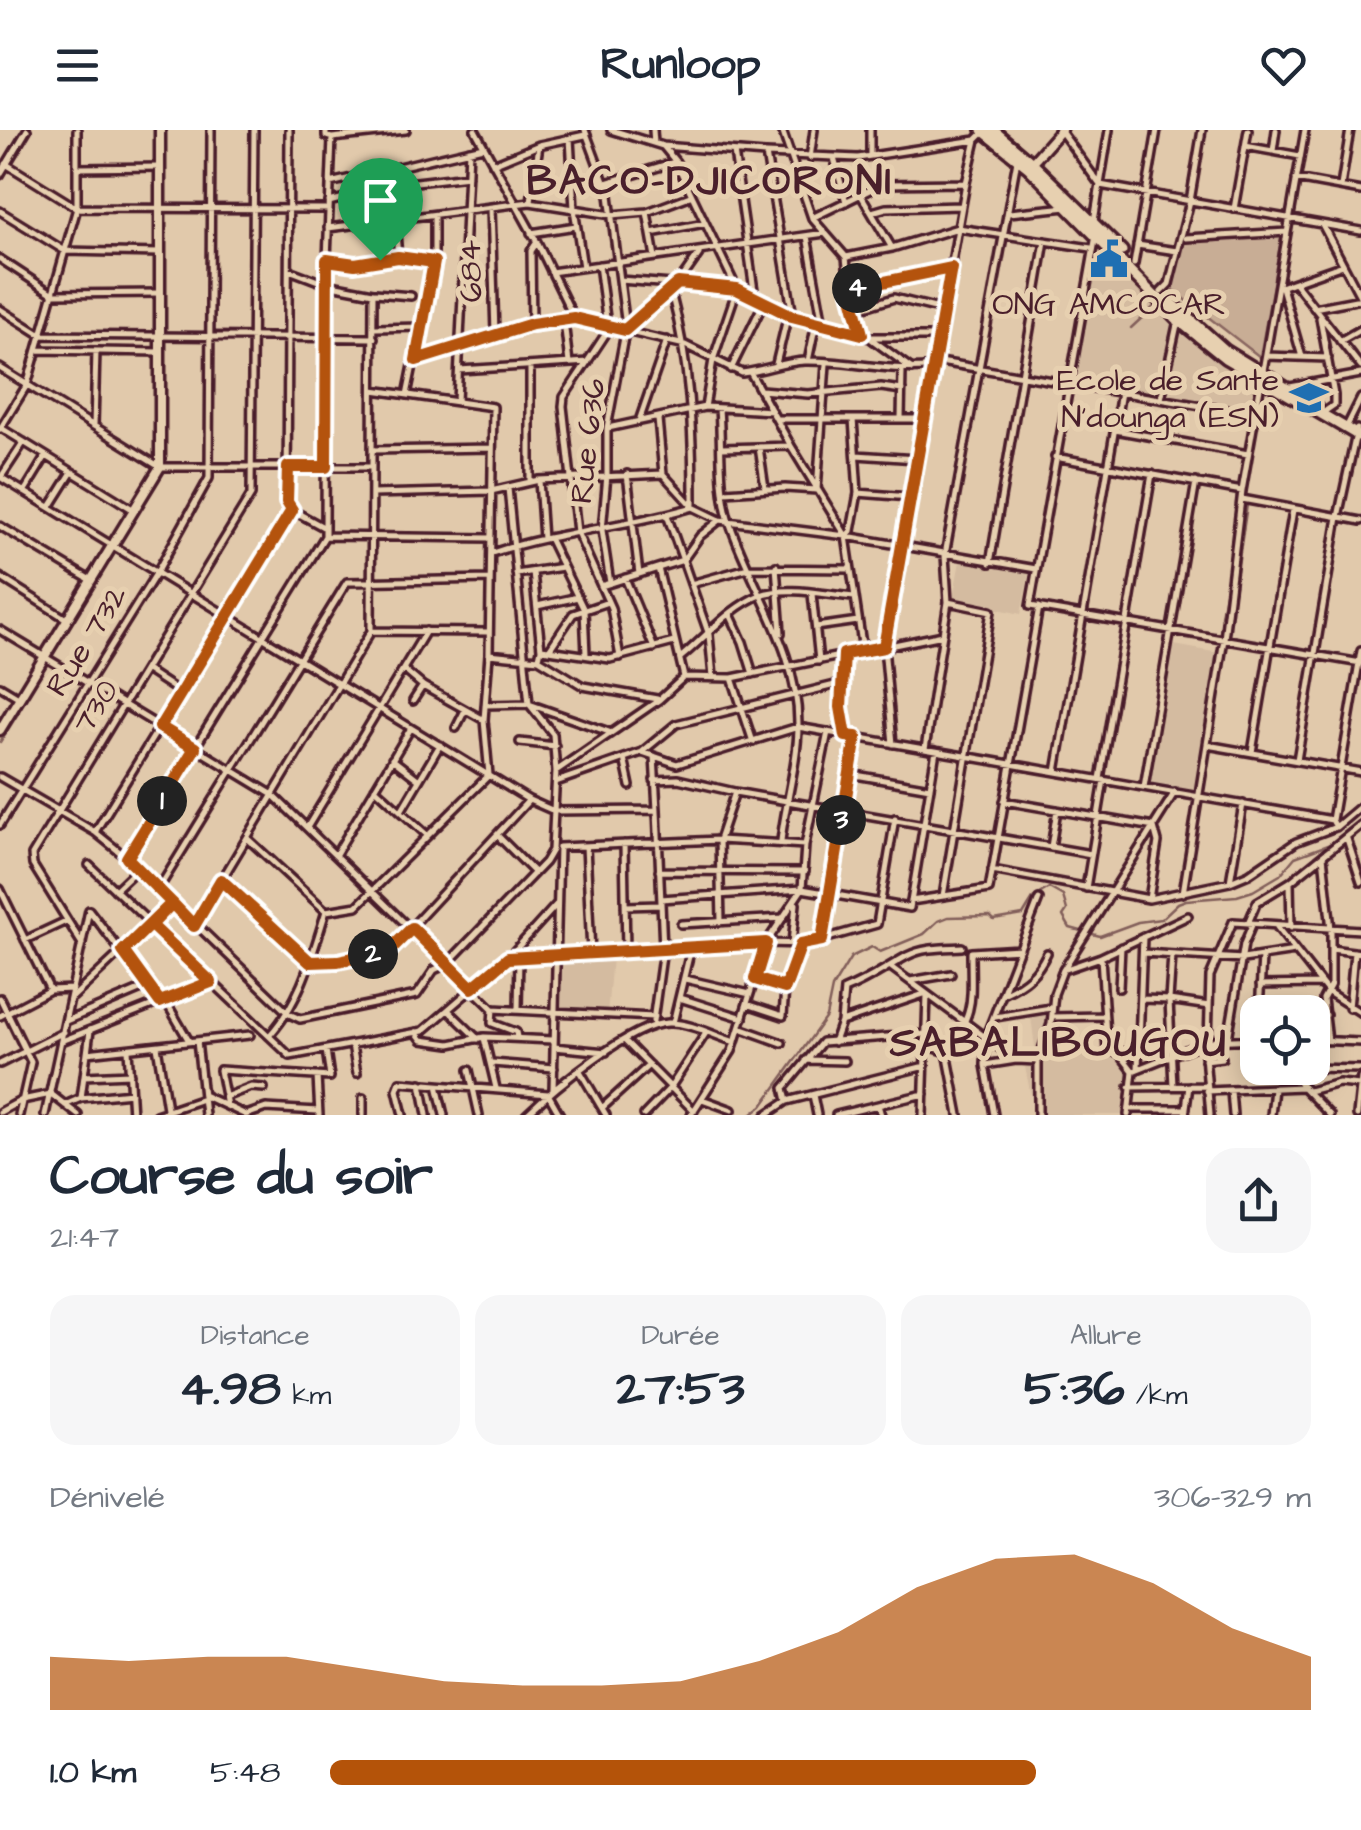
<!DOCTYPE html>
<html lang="fr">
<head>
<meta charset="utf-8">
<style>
  body { margin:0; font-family:"Architects Daughter",sans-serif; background:#f6f6f7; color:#1f2937; height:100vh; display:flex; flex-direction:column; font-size:38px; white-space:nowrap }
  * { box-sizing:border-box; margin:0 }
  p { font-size:32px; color:#747a83 }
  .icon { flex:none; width:55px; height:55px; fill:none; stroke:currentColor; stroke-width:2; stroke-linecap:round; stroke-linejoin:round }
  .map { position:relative; height:985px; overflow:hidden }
  .side { display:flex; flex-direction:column; background:#fff; flex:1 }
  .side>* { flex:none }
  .controls { position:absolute; left:1240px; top:865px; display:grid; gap:20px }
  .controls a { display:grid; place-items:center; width:90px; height:90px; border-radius:20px; background:#fff; box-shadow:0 5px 25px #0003; font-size:50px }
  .pin { position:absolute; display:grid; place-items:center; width:85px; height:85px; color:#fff; margin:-102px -42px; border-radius:50% 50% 50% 0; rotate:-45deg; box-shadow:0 0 10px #0007 }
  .pin .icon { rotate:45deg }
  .km { position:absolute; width:50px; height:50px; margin:-25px; border-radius:50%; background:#222; color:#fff; font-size:28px; line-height:50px; text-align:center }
  .round { display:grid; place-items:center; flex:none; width:105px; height:105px; border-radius:30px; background:#f6f6f7 }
  .headline { display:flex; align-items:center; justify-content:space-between; height:170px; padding:0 50px }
  h1 { font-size:55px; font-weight:700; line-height:75px }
  .metrics { display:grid; grid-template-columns:repeat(3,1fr); gap:15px; height:170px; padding:10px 50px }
  .metrics div { display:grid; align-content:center; border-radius:25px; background:#f6f6f7; text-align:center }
  .metrics b { font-size:50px; font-weight:700 }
  .metrics small { font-size:28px; font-weight:400 }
  .metrics p { font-size:28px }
  .chart { height:280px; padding:20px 50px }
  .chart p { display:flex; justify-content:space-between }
  .chart svg { width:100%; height:180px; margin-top:10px; fill:#b45309; opacity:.7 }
  ul { padding:0 50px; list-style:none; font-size:32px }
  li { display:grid; grid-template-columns:160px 120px 1fr; align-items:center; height:75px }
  li i { height:25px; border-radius:12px; background:#b45309 }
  header { display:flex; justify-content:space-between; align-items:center; height:130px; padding:0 50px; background:#fff; font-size:45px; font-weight:700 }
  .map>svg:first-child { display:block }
  .built { fill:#d4bba0 }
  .green { fill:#c8ad95; stroke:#896660; stroke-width:2.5 }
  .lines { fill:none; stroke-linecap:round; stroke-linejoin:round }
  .stream { stroke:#825e5a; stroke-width:2.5 }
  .street-casing { stroke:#4a1f2b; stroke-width:12 }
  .secondary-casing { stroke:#4a1f2b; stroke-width:15 }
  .primary-casing { stroke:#4a1f2b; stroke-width:16 }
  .street { stroke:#e7d0b0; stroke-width:5 }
  .secondary { stroke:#e7d0b0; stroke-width:8 }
  .primary { stroke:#e7d0b0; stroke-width:9 }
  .route-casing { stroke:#fff; stroke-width:20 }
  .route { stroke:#b45309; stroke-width:12 }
  .labels { text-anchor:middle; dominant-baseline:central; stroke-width:10; stroke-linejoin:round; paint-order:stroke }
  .street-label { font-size:32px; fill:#4a1f2b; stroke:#e7d0b0 }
  .poi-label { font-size:32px; fill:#4a1f2b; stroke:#e7d0b0 }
  .district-label { font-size:42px; font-weight:bold; letter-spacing:2.5px; fill:#4a1f2b; stroke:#e7d0b0 }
</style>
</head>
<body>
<header><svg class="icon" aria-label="menu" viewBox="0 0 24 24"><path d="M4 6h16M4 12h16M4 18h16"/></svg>Runloop<svg class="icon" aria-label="heart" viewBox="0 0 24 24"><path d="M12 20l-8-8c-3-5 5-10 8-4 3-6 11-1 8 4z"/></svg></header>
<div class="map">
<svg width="1361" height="985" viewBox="0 0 1361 985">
  <rect width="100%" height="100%" fill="#e1c9ab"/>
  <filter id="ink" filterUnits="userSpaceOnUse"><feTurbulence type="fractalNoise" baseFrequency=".01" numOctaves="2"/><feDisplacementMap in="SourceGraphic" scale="20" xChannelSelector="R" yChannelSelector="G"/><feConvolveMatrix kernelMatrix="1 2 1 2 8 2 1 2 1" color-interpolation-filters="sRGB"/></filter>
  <g filter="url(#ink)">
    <path class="built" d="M 1102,117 L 1182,200 L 1198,209 L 1224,237 L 1252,253 L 1256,265 L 1250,282 L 1070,251 L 1095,121 Z
      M 960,431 L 1029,443 L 1021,484 L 953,469 Z
      M 1174,515 L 1219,523 L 1195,661 L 1147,654 Z
      M 557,827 L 612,827 L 607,885 L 556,882 Z
      M 1049,880 L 1074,922 L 1117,927 L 1129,943 L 1127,985 L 1035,985 L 1025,937 L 1037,932 L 1031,887 Z"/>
    <path class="green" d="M 1282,104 L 1260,227 L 1172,159 L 1184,112 Z"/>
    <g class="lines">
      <path class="stream" d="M 1328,99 L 1361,105
        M 1166,164 L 1170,158 L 1193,74 L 1320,97
        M 1131,198 L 1158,173
        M 1231,482 L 1247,375
        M 1221,486 L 1231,428
        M 0,612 L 19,582
        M 1351,707 L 1361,739
        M 751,985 L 762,976 L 826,887 L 832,858 L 851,827 L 872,817 L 880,822 L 924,804 L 938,791 L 948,787 L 990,786 L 994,790 L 1023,785 L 1034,767 L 1049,758 L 1063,766 L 1067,780 L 1063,786 L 1070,798 L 1100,806 L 1138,792 L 1161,789 L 1178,773 L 1186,770 L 1237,766 L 1253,761 L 1280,745 L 1295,727 L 1333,713 L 1361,689"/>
      <g class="street-casing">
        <path id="street" d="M 289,0 L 287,372 L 292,380 L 325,398
          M 475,0 L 537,112 L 574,188
          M 585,0 L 609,65 L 626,197 L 607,298 L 607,345 L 602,400 L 610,453
          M 611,0 L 663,16 L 765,24
          M 653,0 L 654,13
          M 782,0 L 812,88
          M 870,0 L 870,26
          M 1060,0 L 1100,55 L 1361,101
          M 332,8 L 406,0
          M 570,8 L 574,79 L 583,137
          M 663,16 L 676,32 L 737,159 L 713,230 L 705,277
          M 1245,16 L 1300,26
          M 1273,21 L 1276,0
          M 734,22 L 755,167
          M 810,28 L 814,0
          M 834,28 L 846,72
          M 6,34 L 77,78 L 329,79
          M 493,34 L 539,15 L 585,5
          M 78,38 L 160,37
          M 0,45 L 27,0
          M 1296,49 L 1361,61
          M 330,53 L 483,17
          M 606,53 L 675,32
          M 1341,56 L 1350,0
          M 861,65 L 892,118
          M 531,71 L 539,15
          M 329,72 L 399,54 L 468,46
          M 491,78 L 495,203
          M 1234,79 L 1248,0
          M 0,81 L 65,121 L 160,123
          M 647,82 L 655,127
          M 872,82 L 886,78 L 962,76
          M 1009,83 L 1067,77
          M 395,90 L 398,127
          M 1094,91 L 1109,0
          M 1323,96 L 1361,168
          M 328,98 L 530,72 L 612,85 L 647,82 L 690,66
          M 531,103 L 576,96
          M 651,103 L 705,93
          M 1096,105 L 1030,476 L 1361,533
          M 807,106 L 823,194
          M 1186,108 L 1287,102
          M 1137,115 L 1177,121
          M 846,127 L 892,118 L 958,98 L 1091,118
          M 0,129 L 53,164 L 160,163
          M 327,130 L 355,134 L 398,127 L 433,132
          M 1134,134 L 1157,0
          M 599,135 L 607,195
          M 551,142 L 825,103
          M 620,150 L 737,159 L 793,186 L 870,208 L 912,239
          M 1295,153 L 1361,237
          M 678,154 L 699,124
          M 1280,157 L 1343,135
          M 1282,157 L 1302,227
          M 850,159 L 951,138
          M 671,162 C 690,234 693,300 693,374
          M 1161,162 L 1169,154 L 1190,71 L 1202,0
          M 375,163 L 411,166
          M 1314,178 L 1361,169
          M 0,179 L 41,205 L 374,208
          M 855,180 L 894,168 L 943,180
          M 793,186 L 766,24 L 858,28 L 976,10
          M 1320,188 L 1334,265 L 1334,275 L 1324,282
          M 564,191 L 569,233
          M 532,194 L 531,121 L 537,112
          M 611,196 L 564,267 L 563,276 L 577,402 L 611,478 L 620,527
          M 626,197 L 671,163
          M 375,198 L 422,197
          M 862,204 L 849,157 L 846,127 L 812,88 L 882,54 L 966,53
          M 872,207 L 939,207
          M 1340,211 L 1361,199
          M 38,220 L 160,222
          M 1266,226 L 1328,228
          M 416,229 L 495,203 L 532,194 L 574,189 L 685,215 L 742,243 C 763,241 783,232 805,231 C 848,230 888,243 933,237
          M 808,231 L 816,193
          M 934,231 L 1255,285
          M 776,234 L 788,184
          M 0,238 L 160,337 L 372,337
          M 731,239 L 764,172
          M 459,240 L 588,232
          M 750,242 L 791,316 L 846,406 L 863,521
          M 1290,257 L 1361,244
          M 373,260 L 493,277 L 489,524 L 484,590 L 489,645
          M 761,260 L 808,264 L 881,257 L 902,260
          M 407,265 L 434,132 L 434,86
          M 1161,269 L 1178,190
          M 457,271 L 469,20
          M 719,279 C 722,315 718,360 730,394 C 753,461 799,522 798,596 C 798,632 785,674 781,711
          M 901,288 L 902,241
          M 658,289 L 663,344
          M 777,289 L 924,289
          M 853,289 L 858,363
          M 639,291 L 667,210
          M 1348,294 L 1361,268
          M 94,296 L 96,221
          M 1,298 L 134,380
          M 608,298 L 705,277 L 772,281
          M 0,299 L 27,255 L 77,78 L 77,0
          M 1115,300 L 1248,324
          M 759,317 L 765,358
          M 722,318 L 789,316
          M 373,320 L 492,318
          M 856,325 L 917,329
          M 1055,327 L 1242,361
          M 627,344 L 639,444
          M 0,347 L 529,670 L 554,681 L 657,680 L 654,626
          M 1,347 L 24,312
          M 539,350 L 543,409
          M 530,351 L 530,237
          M 508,358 L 529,574 L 609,602
          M 24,362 L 46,326
          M 725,362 L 785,358 L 817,360 L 826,234
          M 372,364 L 491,361 L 539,350 L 663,344 L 693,377 L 720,390 L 846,406 L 1036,439
          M 1242,369 L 1361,391
          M 50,377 L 72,342
          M 667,385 L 709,505 L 713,547
          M 0,396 L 92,451
          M 325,406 L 491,408
          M 846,406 L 851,401 L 858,363 L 910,367
          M 549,408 L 584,480 L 586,524
          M 492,423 C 558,401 627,397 693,377
          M 990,433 L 1045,111
          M 776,436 L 781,503
          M 658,438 L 684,547
          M 533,442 L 541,519
          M 516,444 L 563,437
          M 0,447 L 68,490
          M 625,448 L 654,518
          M 691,454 L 748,438 L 850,439
          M 601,456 L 683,430 L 700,406 L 720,390
          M 812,464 L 819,531
          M 537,476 L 578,467
          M 730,484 L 743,512 L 753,544
          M 816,497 L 858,491
          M 0,500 L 273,665 L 493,879 L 654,887
          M 371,501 L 489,502
          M 549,520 L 610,529 L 674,512
          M 489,524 L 539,529 L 583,556 L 657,569
          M 843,524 L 841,577 L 846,605
          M 539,528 L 541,519 L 549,520 L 573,484 L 608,472
          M 680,528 C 706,507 730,477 760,465 C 787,455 826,465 854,467
          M 403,539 L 423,556 L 484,590
          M 146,540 L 181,563
          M 732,548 L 753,612
          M 0,556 L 20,568
          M 413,571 L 422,557
          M 485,575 L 529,574 L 553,604 L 556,641
          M 456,598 L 465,580
          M 520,612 L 555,616
          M 893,614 L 884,517 L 966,53 L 976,10 L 984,2
          M 1207,615 L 1361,642
          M 925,619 L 948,472 L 945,425 L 1017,30
          M 642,622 L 676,594 L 843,553
          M 1252,622 L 1293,380
          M 624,628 L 630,656
          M 392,629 L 419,650
          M 1297,630 L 1338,387 L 1357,299
          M 1056,642 L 1121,262
          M 850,644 L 930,658
          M 0,647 L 95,702 L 127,728 L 289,884 L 300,889 L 417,865 L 434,840 L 447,834 L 545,732 L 552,720 L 556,641 L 659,570 L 684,547 L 732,548 L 943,505
          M 1100,649 L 1152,344
          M 654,650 L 678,649 L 735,662 L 1091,724
          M 556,652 L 642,622 L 677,634 L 798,597 L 1332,690
          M 1144,657 L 1196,352
          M 375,658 L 427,705
          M 1004,671 L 1154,697 L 1158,712 L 1149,769
          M 401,681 L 440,615
          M 0,695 L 157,442 L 209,348 L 211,0
          M 308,696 L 426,501
          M 1336,697 L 1332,690 L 1361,521
          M 95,702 L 292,380
          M 497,705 L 534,742
          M 247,708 L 326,781 L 357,776 L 489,645
          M 1347,709 L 1361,752
          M 624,714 L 626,821
          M 586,716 L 591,823
          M 1051,717 L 1057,680
          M 336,724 L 411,598
          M 1323,726 L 1331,799 L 1331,854 L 1323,869 L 1328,911
          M 128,727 L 325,406 L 326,154 L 332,8 L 326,6 L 326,0
          M 89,735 L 290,926 L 423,901 L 508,828 L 556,775
          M 992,740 L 1149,769 L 1230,752 L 1249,744 L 1296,712 L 1336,697 L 1361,676
          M 659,741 L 805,742
          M 221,750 L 310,832 L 338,831 L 390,820 L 529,670
          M 1230,752 L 1243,674
          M 1290,752 L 1291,797
          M 1086,758 L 1104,650
          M 0,759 L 50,860
          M 115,760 L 137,739
          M 158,760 L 347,452 L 490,449
          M 1183,763 L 1224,509 L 1242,361 L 1305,0
          M 943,766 L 991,481 L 948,472
          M 661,769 L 802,759 L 910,778 L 936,621
          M 911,771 L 989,759 L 1039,477
          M 625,776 L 661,775
          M 89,780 L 160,872
          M 721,791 L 719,710 L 735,662
          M 1248,793 L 1257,772 L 1290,752 L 1361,695
          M 681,794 L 783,788
          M 194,796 L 371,501 L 373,163 L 326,154 L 289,140
          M 1277,797 L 1328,862 L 1361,883
          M 822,809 L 856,607
          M 25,810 L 66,791
          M 792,813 L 796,774
          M 82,814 L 33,735 L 32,725 L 251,365 L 254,0
          M 1331,819 L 1361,823
          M 1143,823 L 1243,829 L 1295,821
          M 511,828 L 766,813 L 806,814 L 877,794 L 895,688
          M 892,838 L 1016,930 L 1038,931
          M 1066,839 L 1101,827
          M 685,849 L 750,864
          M 755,849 L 785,858
          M 910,851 L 951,844
          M 1260,855 L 1321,854
          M 1119,858 L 1121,817
          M 1005,863 C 1026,853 1037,844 1047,823
          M 73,867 L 173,773
          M 0,868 L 31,932 L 19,985
          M 680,868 L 743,888
          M 1143,869 L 1169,870 L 1172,825
          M 165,870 L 189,911
          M 747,874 L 783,886 L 785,858 L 801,814
          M 1349,878 L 1354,822
          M 493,879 L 492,893 L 516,902 L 517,907
          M 518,879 L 519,827
          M 448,880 L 478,909
          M 1259,882 L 1262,827
          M 1312,885 L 1326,885
          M 0,886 L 50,860 L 73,859
          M 995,887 L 1051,878
          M 1052,887 L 1104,886
          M 66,891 L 149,856
          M 653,891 L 663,819 L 657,680
          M 841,892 L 924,864
          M 673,893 L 691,818
          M 740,898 L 782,913
          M 416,902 L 422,910 L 450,914 L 484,907 L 553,910
          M 269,906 C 301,871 312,826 326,781
          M 484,908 L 496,958
          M 1228,909 L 1244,814 L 1252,795
          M 1246,909 L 1246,932
          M 624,910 L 694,981
          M 1312,910 L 1361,912
          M 62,911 L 211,852
          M 197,911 L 205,985
          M 1208,911 L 1210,846 L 1233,792 L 1361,800
          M 834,912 L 841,892 L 844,860 C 868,851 885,838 907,826 C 924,817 944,818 962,817
          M 1204,913 L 1210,985
          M 352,915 L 357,943
          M 926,915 L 947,922
          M 157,916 L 168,985
          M 554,917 L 606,922
          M 128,919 L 132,985
          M 87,923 L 250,905
          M 1139,923 L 1107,921 L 1101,827 L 1188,786
          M 1120,924 L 1133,941 L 1128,985
          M 806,930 L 845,931
          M 1205,930 L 1222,928
          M 492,933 L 554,938
          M 0,934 L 64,902
          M 985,935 L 1016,930
          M 1290,938 L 1303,957 L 1330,985
          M 1308,938 L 1361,939
          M 1138,939 L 1143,807
          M 469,940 L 479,985
          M 580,941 L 606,985
          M 1133,941 L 1208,911 L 1258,909
          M 84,946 L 130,944
          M 317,946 L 319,985
          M 421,953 L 427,985
          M 437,955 L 444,985
          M 1173,956 L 1169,870 L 1209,876
          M 1129,957 L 1206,956
          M 553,960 L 559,717 L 719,710 L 805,715
          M 1207,961 L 1303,957
          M 1231,961 L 1233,985
          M 1309,961 L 1339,953 L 1360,955
          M 51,964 L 78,985
          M 203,965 L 246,985 L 266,978 L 318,981
          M 813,965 L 817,985
          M 225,967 L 251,957 L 264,958
          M 81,968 L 90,901
          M 702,969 L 732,980
          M 787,971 L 784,958 L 822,912 L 926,904
          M 65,975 L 81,968 L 131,963
          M 878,975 L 881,985
          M 227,976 L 220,940 L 330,947 L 326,920
          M 602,978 L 649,935
          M 1129,979 L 1186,979
          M 0,982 L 22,970 L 51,964
          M 45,985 L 89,780
          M 156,985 L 203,969
          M 363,985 L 363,968
          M 403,985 L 397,960 L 400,952 L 548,964 L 560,985
          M 526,985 C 553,959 631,894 668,893 C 689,892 715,906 735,912
          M 644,985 L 670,958 L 706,903
          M 691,985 L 732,921 L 766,813 L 802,759 L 805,715 L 828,602
          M 766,985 L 787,971 L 925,936
          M 836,985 L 924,964
          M 923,985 L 927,865
          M 959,985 L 947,922 C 976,880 971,871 971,822 L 1020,819
          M 994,985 L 985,935 L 986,906 L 1039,769
          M 1038,985 L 1038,931 L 1051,894 L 1054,864 L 1063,840 L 1175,662
          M 1185,985 L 1189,956
          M 1271,985 L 1274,959
          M 1357,985 L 1361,948"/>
      </g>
      <g class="secondary-casing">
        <path id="secondary" d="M 1031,34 L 1061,0
          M 0,600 L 160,337 L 160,0"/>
      </g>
      <g class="primary-casing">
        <path id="primary" d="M 982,0 L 1029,38 L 1178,190 L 1225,228 L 1361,307
          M 993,0 L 1032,33 L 1122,121
          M 1171,172 L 1225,220 L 1316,276"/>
      </g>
      <use href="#street" class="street"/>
      <use href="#secondary" class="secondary"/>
      <use href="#primary" class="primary"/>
    </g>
  </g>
  <g class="lines" filter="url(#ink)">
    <g class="route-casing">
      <path id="route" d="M 380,130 L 355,134 L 327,130 L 326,337 L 288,337 L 287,372 L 292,380 L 160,597 L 195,618 L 127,728 L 172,773 L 151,795 L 211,852 L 160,872 L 123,821 L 172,773 L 194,796 L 221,750 L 310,832 L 338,831 L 390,820 L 412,798 L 472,858 L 508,828 L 766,813 L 755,849 L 785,858 L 801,814 L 822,810 L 856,607 L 846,606 L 841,577 L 844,524 L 884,517 L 951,138 L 850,159 L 862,204 L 792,186 L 737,159 L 678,153 L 625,200 L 574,188 L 532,194 L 416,230 L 434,132 L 398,127 L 380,130"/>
    </g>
    <use href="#route" class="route"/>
  </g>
  <defs>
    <g id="civic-bare" transform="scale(3)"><path d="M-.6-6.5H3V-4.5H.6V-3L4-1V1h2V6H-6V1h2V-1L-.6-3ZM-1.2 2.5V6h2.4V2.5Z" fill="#1f6fb2" stroke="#e7d0b0" stroke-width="2.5" paint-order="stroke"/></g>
    <g id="university-bare" transform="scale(3)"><path d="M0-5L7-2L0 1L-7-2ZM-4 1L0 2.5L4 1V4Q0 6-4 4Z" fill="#1f6fb2" stroke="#e7d0b0" stroke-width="2.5" paint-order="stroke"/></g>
  </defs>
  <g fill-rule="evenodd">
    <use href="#civic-bare" x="1109" y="129"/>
    <use href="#university-bare" x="1309" y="268"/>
  </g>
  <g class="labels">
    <g class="street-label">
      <text transform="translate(471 141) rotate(-92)">684</text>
      <text transform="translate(588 311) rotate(-84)">Rue 636</text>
      <text transform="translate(87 511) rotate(-58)">Rue 732</text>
      <text transform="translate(96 577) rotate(-58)">730</text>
    </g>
    <g class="poi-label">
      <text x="1109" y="174">ONG AMCOCAR</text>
      <text x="1279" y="250" text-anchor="end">Ecole de Sante<tspan x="1279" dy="37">N'dounga (ESN)</tspan></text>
    </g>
    <g class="district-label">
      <text x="710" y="52">BACO-DJICORONI</text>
      <text x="1059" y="914">SABALIBOUGOU</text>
    </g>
  </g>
</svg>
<div class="controls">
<a><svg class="icon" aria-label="locate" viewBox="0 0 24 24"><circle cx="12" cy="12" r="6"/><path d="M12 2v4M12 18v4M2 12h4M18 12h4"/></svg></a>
</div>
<div class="pin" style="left:380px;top:130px;background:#1e9e55"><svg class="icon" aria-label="arrive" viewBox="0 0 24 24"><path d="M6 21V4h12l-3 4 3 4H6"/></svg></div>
<b class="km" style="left:162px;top:671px">1</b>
<b class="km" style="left:373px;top:824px">2</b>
<b class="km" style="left:841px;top:690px">3</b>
<b class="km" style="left:857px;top:158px">4</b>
</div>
<section class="side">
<div class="headline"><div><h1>Course du soir</h1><p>21:47</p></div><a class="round"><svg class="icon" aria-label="share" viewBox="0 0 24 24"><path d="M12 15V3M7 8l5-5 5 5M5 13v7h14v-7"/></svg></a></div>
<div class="metrics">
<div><p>Distance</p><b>4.98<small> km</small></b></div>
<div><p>Durée</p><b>27:53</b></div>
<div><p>Allure</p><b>5:36<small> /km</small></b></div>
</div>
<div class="chart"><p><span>Dénivelé</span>306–329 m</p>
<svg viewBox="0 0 160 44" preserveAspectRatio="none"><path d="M0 44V31L10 32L20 31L30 31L40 34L50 37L60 38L70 38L80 37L90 32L100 25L110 14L120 7L130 6L140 13L150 24L160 31V44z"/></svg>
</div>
<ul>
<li><b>1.0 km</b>5:48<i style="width:72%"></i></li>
</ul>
</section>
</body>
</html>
